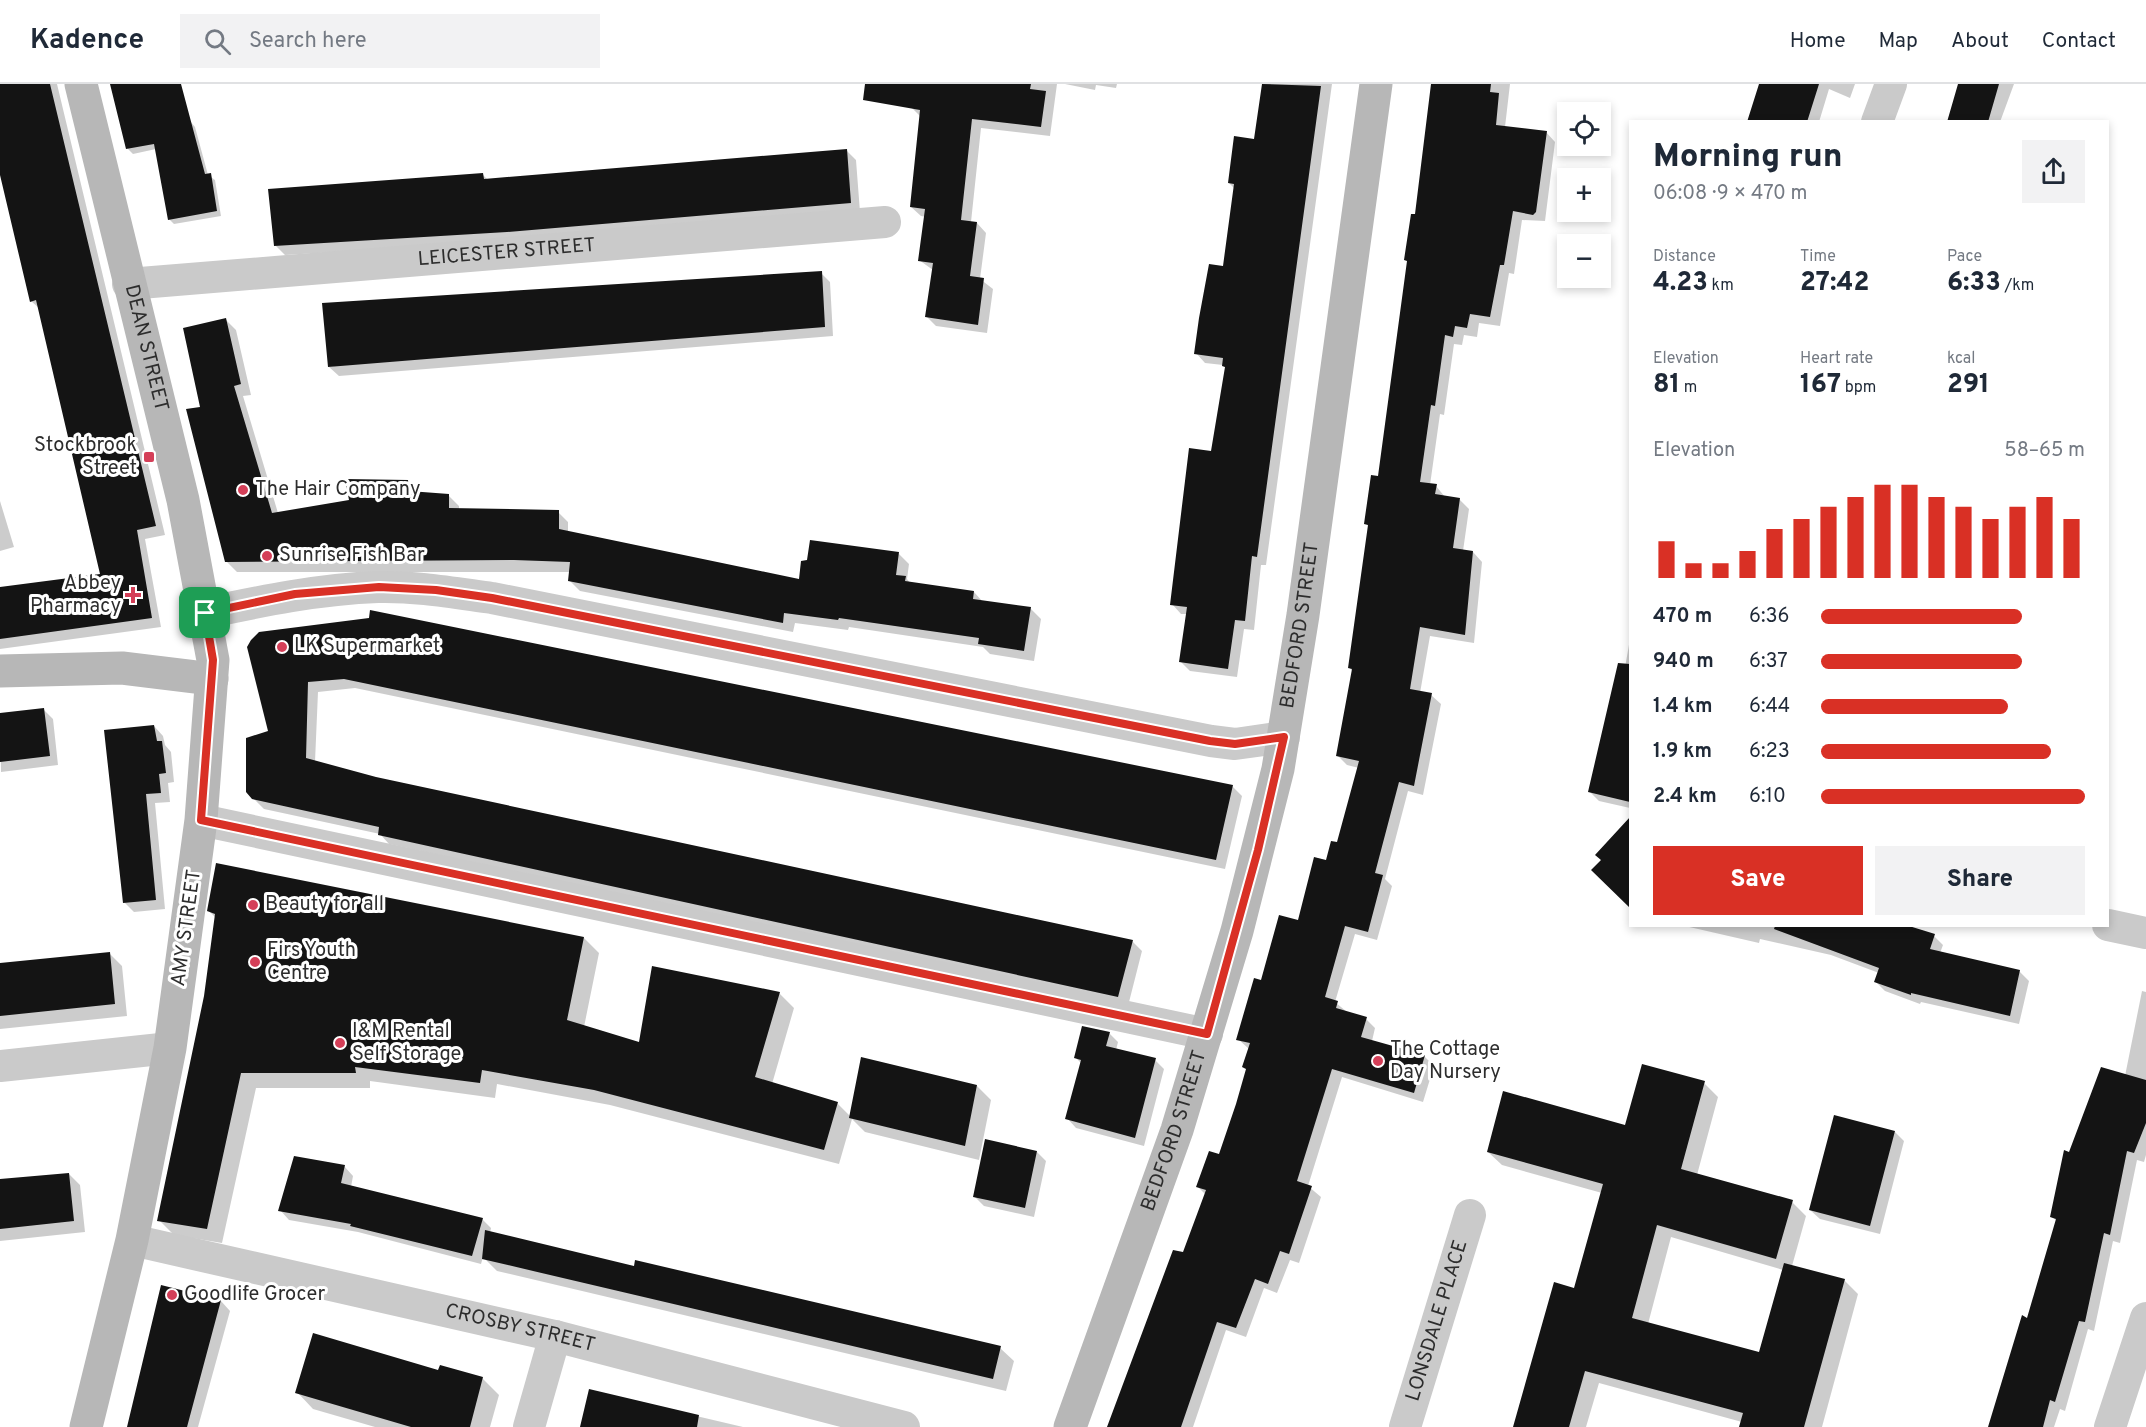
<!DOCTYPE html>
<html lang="en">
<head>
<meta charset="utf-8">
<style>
  body { margin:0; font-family:Overpass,sans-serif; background:#f2f2f3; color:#1f2937; height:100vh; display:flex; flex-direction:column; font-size:22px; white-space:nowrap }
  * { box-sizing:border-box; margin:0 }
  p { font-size:20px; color:#747a83 }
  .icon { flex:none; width:33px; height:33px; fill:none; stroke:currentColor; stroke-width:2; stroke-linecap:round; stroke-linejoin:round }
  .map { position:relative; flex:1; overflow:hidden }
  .details { position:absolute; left:1629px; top:36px; width:480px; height:807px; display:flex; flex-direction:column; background:#fff; border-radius:0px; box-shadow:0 3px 9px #0003 }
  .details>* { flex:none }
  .tools { position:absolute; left:1557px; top:18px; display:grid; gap:12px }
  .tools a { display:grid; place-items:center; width:54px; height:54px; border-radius:0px; background:#fff; box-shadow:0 3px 9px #0003; font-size:30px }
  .pin { position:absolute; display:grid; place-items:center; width:51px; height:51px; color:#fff; margin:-26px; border-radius:12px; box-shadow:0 3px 9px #0006 }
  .round { display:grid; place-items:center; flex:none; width:63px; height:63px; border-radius:0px; background:#f2f2f3 }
  .overview { display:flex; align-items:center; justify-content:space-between; height:102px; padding:0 24px }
  h1 { font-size:33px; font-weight:800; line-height:45px }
  .metrics { display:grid; grid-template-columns:repeat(3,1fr); gap:9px; height:102px; padding:6px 24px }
  .metrics div { display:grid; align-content:center }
  .metrics b { font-size:26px; font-weight:800 }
  .metrics small { font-size:16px; font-weight:400 }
  .metrics p { font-size:16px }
  .chart { height:168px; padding:12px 24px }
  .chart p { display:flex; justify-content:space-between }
  .chart svg { width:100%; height:108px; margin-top:6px; stroke:#d93025; stroke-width:6 }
  .action { display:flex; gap:12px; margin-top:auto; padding:12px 24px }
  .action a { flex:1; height:69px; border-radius:0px; background:#d93025; color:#fff; font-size:24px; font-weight:800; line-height:69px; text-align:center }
  .action a+a { background:#f2f2f3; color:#1f2937 }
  ul { padding:0 24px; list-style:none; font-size:20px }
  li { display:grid; grid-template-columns:96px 72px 1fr; align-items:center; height:45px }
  li i { height:15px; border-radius:8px; background:#d93025 }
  header { display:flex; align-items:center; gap:36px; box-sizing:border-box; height:84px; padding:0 30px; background:#fff; border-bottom:2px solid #e0e1e3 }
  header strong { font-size:28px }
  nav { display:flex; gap:33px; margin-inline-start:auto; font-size:21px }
  .search { width:420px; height:54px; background:#f2f2f3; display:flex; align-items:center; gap:15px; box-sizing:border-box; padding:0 21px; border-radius:0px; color:#747a83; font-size:22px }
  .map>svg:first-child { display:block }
  .shadow { fill:#0003; fill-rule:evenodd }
  .building { fill:#141414 }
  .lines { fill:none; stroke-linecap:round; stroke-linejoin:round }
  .street { stroke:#cacaca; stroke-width:32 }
  .secondary { stroke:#b7b7b7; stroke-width:33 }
  .route-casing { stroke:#fff; stroke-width:12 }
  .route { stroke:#d93025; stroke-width:8 }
  .poi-dot { fill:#d43f58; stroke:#fff; stroke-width:2 }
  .labels { text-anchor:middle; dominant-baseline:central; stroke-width:6; stroke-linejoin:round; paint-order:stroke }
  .street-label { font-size:20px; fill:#2d2d2d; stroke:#fff }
  .poi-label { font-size:20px; fill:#2d2d2d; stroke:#fff; text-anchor:start }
</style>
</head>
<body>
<header>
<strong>Kadence</strong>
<div class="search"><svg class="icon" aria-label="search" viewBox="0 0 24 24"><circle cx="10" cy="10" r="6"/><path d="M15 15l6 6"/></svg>Search here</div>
<nav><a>Home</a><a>Map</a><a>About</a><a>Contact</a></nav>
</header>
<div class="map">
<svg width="2146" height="1343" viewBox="0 0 2146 1343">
  <rect width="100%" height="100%" fill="#fff"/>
  <path class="shadow" d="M 0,0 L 57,0 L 165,451 L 145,455 L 161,543 L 0,565 L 0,505 L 102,491 L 40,225 L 31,217 L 0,86 Z
    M 113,0 L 178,0 L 190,37 L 195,43 L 208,91 L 215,96 L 221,132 L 174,140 L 169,135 L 156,65 L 133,70 L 128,65 Z
    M 916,0 L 1057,0 L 1050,52 L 981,44 L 971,138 L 977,139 L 986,149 L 980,195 L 993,205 L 987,249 L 936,242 L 927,233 L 933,186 L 919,176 L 926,133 L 921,132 L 911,123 L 921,33 L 912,24 Z
    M 1065,0 L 1117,0 L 1116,4 L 1096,1 L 1095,6 Z
    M 1263,0 L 1332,0 L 1266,481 L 1261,481 L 1254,546 L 1244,545 L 1237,593 L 1190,587 L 1181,578 L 1187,530 L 1181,530 L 1172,520 L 1212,369 L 1227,285 L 1223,281 L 1205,279 L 1196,269 L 1225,184 L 1235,105 L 1229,99 L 1256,56 Z
    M 1439,0 L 1510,0 L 1505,43 L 1546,48 L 1555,58 L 1545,137 L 1522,136 L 1514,190 L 1509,189 L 1500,242 L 1479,239 L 1477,253 L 1464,251 L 1462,261 L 1454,260 L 1444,331 L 1440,330 L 1430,401 L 1436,402 L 1445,413 L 1459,415 L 1469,425 L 1463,467 L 1473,468 L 1482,478 L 1474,559 L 1430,552 L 1420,609 L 1431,611 L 1441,620 L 1423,711 L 1408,707 L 1385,795 L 1392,802 L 1377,856 L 1355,850 L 1335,918 L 1347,928 L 1366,935 L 1375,944 L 1372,957 L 1424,972 L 1434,982 L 1423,1018 L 1342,993 L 1308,1102 L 1321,1113 L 1299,1179 L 1290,1176 L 1277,1209 L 1264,1204 L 1246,1253 L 1226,1246 L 1193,1343 L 1109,1343 L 1184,1170 L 1206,1111 L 1198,1103 L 1220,1072 L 1248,986 L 1249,965 L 1238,955 L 1262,898 L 1299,838 L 1339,760 L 1359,684 L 1347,681 L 1338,672 L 1353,588 L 1350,584 L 1369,443 L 1366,439 L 1379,393 Z
    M 1761,0 L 1855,0 L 1850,14 L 1829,5 L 1819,38 L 1749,38 Z
    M 1960,0 L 2014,0 L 2000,38 L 1949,38 Z
    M 847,67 L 856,76 L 860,128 L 517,157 L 285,171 L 275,161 L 482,90 L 488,96 Z
    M 821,189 L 830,198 L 833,252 L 339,292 L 329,283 Z
    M 225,235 L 236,246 L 251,311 L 243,312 L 278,429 L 351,418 L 407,397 L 418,409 L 448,411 L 459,422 L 459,426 L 558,428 L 568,438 L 568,449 L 800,496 L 898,469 L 909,480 L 907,495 L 910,499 L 974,508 L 983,518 L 1030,524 L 1041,535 L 1034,577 L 990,570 L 983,563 L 849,543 L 848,546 L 795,539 L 793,548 L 580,507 L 569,496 L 570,488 L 237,488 L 226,477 Z
    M 0,417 L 14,463 L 0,467 Z
    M 1630,555 L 1630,724 L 1599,717 L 1590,708 L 1616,635 Z
    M 249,564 L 1232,702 L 1242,712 L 1225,785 L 355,604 L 318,608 L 315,678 L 376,694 L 1132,857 L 1142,867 L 1128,922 L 389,760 L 380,750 L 264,725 L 253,714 L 270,649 Z
    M 44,626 L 53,635 L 58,681 L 1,688 L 0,631 Z
    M 154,642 L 163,652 L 165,661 L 171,668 L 174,698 L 168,699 L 170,718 L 155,719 L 165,825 L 134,828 L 124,818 Z
    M 1626,740 L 1630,745 L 1630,804 L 1597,771 Z
    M 209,827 L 584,854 L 599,869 L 584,943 L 640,960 L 779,909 L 794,924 L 772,1000 L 837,1019 L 851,1033 L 977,1002 L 991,1016 L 979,1076 L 865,1048 L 852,1035 L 839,1080 L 610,1021 L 497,1000 L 495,1014 L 370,997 L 370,1004 L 256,1004 L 222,1159 L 174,1151 L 159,1136 L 206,913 L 216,834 Z
    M 1685,842 L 1906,842 L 1934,852 L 1943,861 L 1940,869 L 2019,887 L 2029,897 L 2019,940 L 1921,918 L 1920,920 L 1885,907 L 1876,898 L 1879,889 L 1831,871 L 1760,855 L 1759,859 Z
    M 109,869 L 122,882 L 127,932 L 0,945 L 0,880 Z
    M 2142,907 L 2146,908 L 2146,1071 L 2144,1078 L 2137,1076 L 2120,1159 L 2113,1157 L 2094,1247 L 2088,1245 L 2065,1327 L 2060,1325 L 2054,1343 L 1989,1343 L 2028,1236 L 2057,1137 L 2052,1133 L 2070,1069 L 2125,992 Z
    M 1109,949 L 1118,958 L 1116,966 L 1155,976 L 1164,985 L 1144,1062 L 1076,1044 L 1067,1034 L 1081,979 L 1075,973 Z
    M 1704,999 L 1718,1013 L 1697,1091 L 1792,1118 L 1806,1132 L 1792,1182 L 1844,1196 L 1858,1210 L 1822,1343 L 1740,1343 L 1742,1338 L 1599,1299 L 1586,1343 L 1514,1343 L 1575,1206 L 1602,1109 L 1502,1081 L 1488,1068 L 1626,1043 ZM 1671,1153 L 1783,1186 L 1760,1270 L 1648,1240 Z
    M 1895,1048 L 1904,1057 L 1880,1150 L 1820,1135 L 1810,1126 Z
    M 1037,1068 L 1046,1077 L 1034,1133 L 984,1122 L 975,1113 Z
    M 344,1082 L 353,1092 L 351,1103 L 482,1135 L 491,1144 L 490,1149 L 635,1184 L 1000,1264 L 1014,1277 L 1006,1307 L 497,1187 L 483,1173 L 481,1180 L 358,1148 L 289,1136 L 280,1126 Z
    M 69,1090 L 80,1101 L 85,1148 L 0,1157 L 0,1097 Z
    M 221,1217 L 230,1227 L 198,1343 L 129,1343 Z
    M 440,1288 L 482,1294 L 499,1311 L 490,1343 L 375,1343 L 313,1325 L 297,1308 Z
    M 590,1307 L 743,1343 L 582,1343 Z"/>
  <path class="building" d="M 0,0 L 50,0 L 156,442 L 137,446 L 152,534 L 0,555 L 0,503 L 100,490 L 36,216 L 30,218 L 0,91 Z
    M 110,0 L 181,0 L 205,90 L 211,89 L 217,127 L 168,136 L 154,60 L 126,65 Z
    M 865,0 L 1031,0 L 1030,5 L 1046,7 L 1041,43 L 972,35 L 961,136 L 977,138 L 970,192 L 984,194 L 978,241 L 925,233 L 933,179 L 918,177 L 925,125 L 910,123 L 920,26 L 863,16 Z
    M 1262,0 L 1321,2 L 1257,473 L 1252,472 L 1245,537 L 1235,536 L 1228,585 L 1179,578 L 1187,523 L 1170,521 L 1189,364 L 1211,367 L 1225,283 L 1222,282 L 1223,274 L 1194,270 L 1199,234 L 1209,180 L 1223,182 L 1234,100 L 1228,99 L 1234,52 L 1254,55 Z
    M 1431,0 L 1491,0 L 1490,8 L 1499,9 L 1496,41 L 1547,47 L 1536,128 L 1533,131 L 1513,127 L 1504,181 L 1500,181 L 1490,233 L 1470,230 L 1467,244 L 1455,242 L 1453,253 L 1445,251 L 1435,322 L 1431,321 L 1420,398 L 1437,400 L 1435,410 L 1460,414 L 1453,464 L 1473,467 L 1465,551 L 1420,543 L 1410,605 L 1432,609 L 1414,702 L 1399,698 L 1375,789 L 1383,791 L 1368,848 L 1345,842 L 1325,913 L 1338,917 L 1336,924 L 1367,933 L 1361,953 L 1425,971 L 1414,1009 L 1332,985 L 1297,1097 L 1312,1102 L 1289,1170 L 1280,1167 L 1268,1200 L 1255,1195 L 1236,1244 L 1217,1238 L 1181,1343 L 1107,1343 L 1173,1166 L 1183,1168 L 1206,1106 L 1196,1103 L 1209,1067 L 1219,1070 L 1236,1020 L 1246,985 L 1242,983 L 1250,959 L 1236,956 L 1254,894 L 1261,896 L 1279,831 L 1298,836 L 1314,773 L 1326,776 L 1331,757 L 1337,758 L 1359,677 L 1336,672 L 1352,585 L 1348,584 L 1368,441 L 1364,440 L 1371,391 L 1378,392 L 1407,177 L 1404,176 L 1411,130 L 1415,130 Z
    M 1759,0 L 1819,0 L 1807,38 L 1747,38 Z
    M 1958,0 L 1999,0 L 1988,38 L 1947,38 Z
    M 847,65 L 851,119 L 507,148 L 274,162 L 268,105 L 483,89 L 484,95 Z
    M 822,187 L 825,243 L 328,283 L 322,219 Z
    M 226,234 L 241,300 L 234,302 L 272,429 L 349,416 L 345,395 L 408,396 L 409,407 L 449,410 L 449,424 L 559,426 L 559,445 L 799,495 L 801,477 L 807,476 L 810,456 L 899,468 L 896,491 L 906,492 L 905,497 L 974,507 L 973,515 L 1031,523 L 1024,567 L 978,560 L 979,554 L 839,534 L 838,536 L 784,529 L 783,539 L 568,497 L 570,478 L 514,476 L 225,478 L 186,325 L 200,323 L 183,244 Z
    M 370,526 L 1233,701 L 1216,776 L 344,595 L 308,598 L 306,674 L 376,693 L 1133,856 L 1118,913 L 378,751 L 379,743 L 252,715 L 246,708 L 246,654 L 268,647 L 247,563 L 251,556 L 259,548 L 369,534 Z
    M 1618,579 L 1630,580 L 1630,718 L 1588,708 Z
    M 44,624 L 50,672 L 0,678 L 0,629 Z
    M 154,641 L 157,657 L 162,657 L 166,689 L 159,690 L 161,709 L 146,710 L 156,816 L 123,819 L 104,646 Z
    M 1630,733 L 1630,824 L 1591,786 L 1601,776 L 1595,771 Z
    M 216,779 L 584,853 L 567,936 L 639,958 L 652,882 L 780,908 L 755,993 L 838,1018 L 824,1066 L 594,1006 L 482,986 L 480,999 L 355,983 L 356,989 L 241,989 L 207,1145 L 157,1137 L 204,912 L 215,830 L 207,827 Z
    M 1775,842 L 1909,842 L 1935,850 L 1930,865 L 2020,886 L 2010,932 L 1911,909 L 1911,911 L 1874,898 L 1879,884 L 1774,845 Z
    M 110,868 L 115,920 L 0,932 L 0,879 Z
    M 1082,942 L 1110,948 L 1106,962 L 1156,974 L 1135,1054 L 1065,1035 L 1081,976 L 1074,974 Z
    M 861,973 L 977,1001 L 965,1062 L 849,1034 Z
    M 1642,980 L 1705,997 L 1681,1085 L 1793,1116 L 1776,1175 L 1657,1141 L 1632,1234 L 1759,1268 L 1784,1179 L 1845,1195 L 1804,1343 L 1739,1343 L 1743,1329 L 1585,1287 L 1569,1343 L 1513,1343 L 1554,1198 L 1574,1204 L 1603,1100 L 1487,1068 L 1503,1007 L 1625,1041 Z
    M 2101,983 L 2146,996 L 2146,1039 L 2134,1069 L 2127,1067 L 2110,1151 L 2104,1149 L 2085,1238 L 2079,1237 L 2055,1318 L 2050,1316 L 2043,1343 L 1988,1343 L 2022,1231 L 2027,1234 L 2056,1135 L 2050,1133 L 2064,1066 L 2069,1068 Z
    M 1834,1031 L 1895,1047 L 1870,1142 L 1809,1126 Z
    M 985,1055 L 1037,1067 L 1025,1124 L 973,1113 Z
    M 294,1072 L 345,1081 L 341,1099 L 483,1134 L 472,1172 L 350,1142 L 351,1140 L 278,1127 Z
    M 69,1089 L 74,1137 L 0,1145 L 0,1095 Z
    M 485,1146 L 634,1182 L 635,1176 L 1001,1262 L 993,1295 L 482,1175 Z
    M 161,1201 L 221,1216 L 187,1343 L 127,1343 Z
    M 313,1249 L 438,1286 L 440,1281 L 483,1293 L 470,1343 L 411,1343 L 295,1309 Z
    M 589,1305 L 699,1331 L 697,1343 L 580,1343 Z"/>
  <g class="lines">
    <g class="street">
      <path d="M 1877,38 L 1891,0"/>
      <path id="s1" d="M 128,200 L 885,138"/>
      <path d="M 205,529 C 262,517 319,505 378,503 C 416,502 455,509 492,514 L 1211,657 L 1235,660 L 1284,653"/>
      <path d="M 201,736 L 1207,950"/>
      <path d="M 2108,841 L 2146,849"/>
      <path d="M 0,982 L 170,964"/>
      <path id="s2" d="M 132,1156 L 555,1252 L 904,1343"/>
      <path d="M 529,1343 L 555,1252"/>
      <path id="s3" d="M 1405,1343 L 1470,1131"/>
      <path d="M 2110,1343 L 2146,1234"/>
    </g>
    <g class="secondary">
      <path id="s4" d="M 81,0 L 183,416 L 213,576 L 201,736 L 170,964 L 132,1156 L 86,1343"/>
      <path d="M 0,587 L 122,584 L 212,595"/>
      <path id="s5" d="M 1070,1343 L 1177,1046 L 1237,847 L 1278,685 L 1303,531 L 1376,0"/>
    </g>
  </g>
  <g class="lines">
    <g class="route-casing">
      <path id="route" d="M 379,503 L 436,506 L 492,514 L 1210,657 L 1235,660 L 1284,653 L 1258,766 L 1207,950 L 201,736 L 213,576 L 205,529 L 295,510 Z"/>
    </g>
    <use href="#route" class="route"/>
  </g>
  <g class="poi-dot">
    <rect x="143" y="367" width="12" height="12" rx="3"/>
    <circle cx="243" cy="406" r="6"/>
    <circle cx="267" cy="472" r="6"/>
    <path d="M130 502h6v6h6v6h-6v6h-6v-6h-6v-6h6z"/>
    <circle cx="282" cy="563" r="6"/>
    <circle cx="253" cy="821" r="6"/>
    <circle cx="255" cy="878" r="6"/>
    <circle cx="340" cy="959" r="6"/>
    <circle cx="1378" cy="977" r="6"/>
    <circle cx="172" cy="1211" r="6"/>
  </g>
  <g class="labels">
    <g class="street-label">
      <text stroke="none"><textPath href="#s1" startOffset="380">LEICESTER STREET</textPath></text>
      <text stroke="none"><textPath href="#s4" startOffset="272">DEAN STREET</textPath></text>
      <text stroke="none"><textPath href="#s5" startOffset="836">BEDFORD STREET</textPath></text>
      <text transform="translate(187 844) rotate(-82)">AMY STREET</text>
      <text stroke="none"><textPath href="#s5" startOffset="314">BEDFORD STREET</textPath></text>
      <text stroke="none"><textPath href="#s3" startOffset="111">LONSDALE PLACE</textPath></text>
      <text stroke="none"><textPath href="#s2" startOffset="398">CROSBY STREET</textPath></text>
    </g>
    <g class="poi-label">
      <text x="137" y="362" text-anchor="end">Stockbrook<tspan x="137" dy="23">Street</tspan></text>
      <text x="255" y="406">The Hair Company</text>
      <text x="279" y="472">Sunrise Fish Bar</text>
      <text x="121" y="500" text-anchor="end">Abbey<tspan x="121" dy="23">Pharmacy</tspan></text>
      <text x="294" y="563">LK Supermarket</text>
      <text x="265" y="821">Beauty for all</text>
      <text x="267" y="867">Firs Youth<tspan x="267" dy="23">Centre</tspan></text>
      <text x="352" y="948">I&amp;M Rental<tspan x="352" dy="23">Self Storage</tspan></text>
      <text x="1390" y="966">The Cottage<tspan x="1390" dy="23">Day Nursery</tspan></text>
      <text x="184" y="1211">Goodlife Grocer</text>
    </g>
  </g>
</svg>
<div class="tools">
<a><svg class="icon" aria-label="locate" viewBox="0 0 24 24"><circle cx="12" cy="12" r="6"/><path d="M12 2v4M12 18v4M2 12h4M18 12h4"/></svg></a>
<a>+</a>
<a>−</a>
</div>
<div class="pin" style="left:205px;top:529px;background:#1e9e55"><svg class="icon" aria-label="arrive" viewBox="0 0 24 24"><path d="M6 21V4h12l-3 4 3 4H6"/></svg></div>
<section class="details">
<div class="overview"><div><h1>Morning run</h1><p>06:08 · 9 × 470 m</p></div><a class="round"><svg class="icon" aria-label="share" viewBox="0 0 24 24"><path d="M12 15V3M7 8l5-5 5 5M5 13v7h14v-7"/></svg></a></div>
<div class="metrics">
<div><p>Distance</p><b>4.23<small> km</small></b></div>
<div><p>Time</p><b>27:42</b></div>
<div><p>Pace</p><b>6:33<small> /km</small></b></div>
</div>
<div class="metrics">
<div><p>Elevation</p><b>81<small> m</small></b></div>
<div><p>Heart rate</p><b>167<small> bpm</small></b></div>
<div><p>kcal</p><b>291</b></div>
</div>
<div class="chart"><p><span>Elevation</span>58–65 m</p>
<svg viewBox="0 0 160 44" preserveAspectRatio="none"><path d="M5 44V29M15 44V38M25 44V38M35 44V33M45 44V24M55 44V20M65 44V15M75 44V11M85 44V6M95 44V6M105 44V11M115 44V15M125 44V20M135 44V15M145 44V11M155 44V20"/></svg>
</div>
<ul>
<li><b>470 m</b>6:36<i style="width:76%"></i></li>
<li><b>940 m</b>6:37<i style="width:76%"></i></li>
<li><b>1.4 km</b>6:44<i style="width:71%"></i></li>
<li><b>1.9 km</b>6:23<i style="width:87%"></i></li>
<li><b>2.4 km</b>6:10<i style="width:100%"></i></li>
</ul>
<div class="action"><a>Save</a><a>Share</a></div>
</section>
</div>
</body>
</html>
